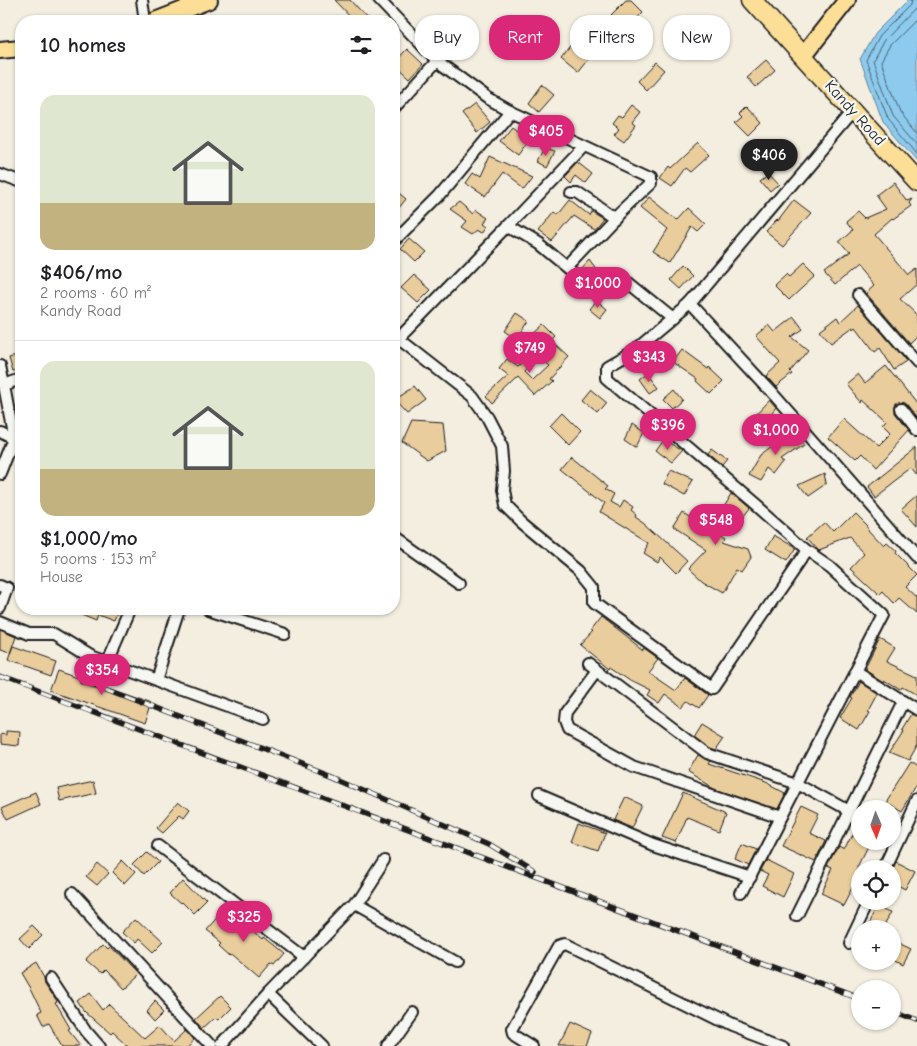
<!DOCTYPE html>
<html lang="en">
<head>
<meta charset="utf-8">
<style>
	:root { --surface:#fff; --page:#f2f2f2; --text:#202124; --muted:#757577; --line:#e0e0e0; --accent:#db2777 }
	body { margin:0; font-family:"Comic Neue",sans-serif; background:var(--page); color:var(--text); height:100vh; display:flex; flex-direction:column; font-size:19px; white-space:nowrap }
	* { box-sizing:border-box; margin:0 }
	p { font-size:16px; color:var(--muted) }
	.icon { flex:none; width:28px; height:28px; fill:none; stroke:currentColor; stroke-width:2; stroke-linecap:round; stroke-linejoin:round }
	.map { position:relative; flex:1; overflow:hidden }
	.details { position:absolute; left:15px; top:15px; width:385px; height:600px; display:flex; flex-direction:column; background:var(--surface); border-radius:20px; box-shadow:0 1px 4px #0004 }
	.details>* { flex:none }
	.banner { position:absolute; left:415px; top:15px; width:426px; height:45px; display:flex; gap:10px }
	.needle { width:32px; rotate:178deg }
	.controls { position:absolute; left:851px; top:800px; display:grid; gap:10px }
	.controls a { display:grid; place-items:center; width:50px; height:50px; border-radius:50%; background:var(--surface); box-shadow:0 1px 4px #0004; font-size:25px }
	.price { position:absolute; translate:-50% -42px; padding:0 11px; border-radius:18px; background:var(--accent); color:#fff; font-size:16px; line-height:32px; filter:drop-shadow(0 1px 2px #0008) }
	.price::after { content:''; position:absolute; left:50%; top:30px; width:15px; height:11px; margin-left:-8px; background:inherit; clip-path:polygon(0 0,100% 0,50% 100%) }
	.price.on { background:#222; color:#fff }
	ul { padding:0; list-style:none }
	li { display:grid; align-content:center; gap:10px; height:265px; padding:0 25px }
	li+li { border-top:1px solid var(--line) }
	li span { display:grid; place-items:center; height:155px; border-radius:15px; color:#555 }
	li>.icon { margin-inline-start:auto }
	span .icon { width:90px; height:90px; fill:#fffc; stroke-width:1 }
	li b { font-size:21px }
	h2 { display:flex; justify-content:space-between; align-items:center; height:60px; padding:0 25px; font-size:21px }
	.tag { padding:0 18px; border-radius:20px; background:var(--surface); box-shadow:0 1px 4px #0004; font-size:18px; line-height:45px }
	.tag.on { background:var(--accent); color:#fff }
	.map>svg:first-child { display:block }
</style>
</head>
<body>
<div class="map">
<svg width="917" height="1046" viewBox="0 0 917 1046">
	<rect width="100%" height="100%" fill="#f4eee1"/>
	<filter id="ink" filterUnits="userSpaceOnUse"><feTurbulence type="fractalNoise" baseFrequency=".02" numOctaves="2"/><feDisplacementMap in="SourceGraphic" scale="10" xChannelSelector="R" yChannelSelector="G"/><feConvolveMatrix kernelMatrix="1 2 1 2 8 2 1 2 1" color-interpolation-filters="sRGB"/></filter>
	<g filter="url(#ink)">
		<path fill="#8dcaed" stroke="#608499" d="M908,0H917V162L883,122L860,59L875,33Z"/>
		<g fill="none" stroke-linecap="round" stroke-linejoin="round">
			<g stroke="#496270" stroke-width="1">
				<path d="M911,0L910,5L879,36L866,60L888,119L917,154"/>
				<path d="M917,6L884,40L873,60L893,116L917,144"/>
				<path d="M917,18L890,45L881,61L900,112L917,133"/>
			</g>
		</g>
		<g fill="#eacd9d" stroke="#1c1c1c">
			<path d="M334,0H350L369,21H354Z"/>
			<path d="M626,0H631L643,12L626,30L611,15Z"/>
			<path d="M573,44L590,58L578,73L561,59Z"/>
			<path d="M407,49L423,64L410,78L394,63Z"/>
			<path d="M766,60L775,70L756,87L747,77Z"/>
			<path d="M655,62L664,70L646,90L637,81Z"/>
			<path d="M542,85L554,95L539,112L529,103Z"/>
			<path d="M475,104L490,122L477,133L462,114Z"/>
			<path d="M631,105L640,112L632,122L636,125L624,141L614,134L619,128L612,123L618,115L622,117Z"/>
			<path d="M747,106L763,123L750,136L736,122L743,116L740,113Z"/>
			<path d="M511,126L529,140L518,155L499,141Z"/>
			<path d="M698,143L709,155L690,172L685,168L672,186L660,178L668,167L670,169Z"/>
			<path d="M545,148L555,151L547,166L538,161Z"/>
			<path d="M490,157L532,176L522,189L502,174L485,197L465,184L472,174L480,179Z"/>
			<path d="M578,162L593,174L586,183L576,175L571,182L565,176Z"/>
			<path d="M768,172L778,183L770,190L760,178Z"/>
			<path d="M893,182L907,201L912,199L909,203L911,206L893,219L892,218L874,234L909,275L917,269V284L900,299L917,315V335L909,343L866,293L874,286L857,266L835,285L824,273L849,254L839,242L853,230L846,221L858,211L865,218L886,209L876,195Z"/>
			<path d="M394,189L406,199L394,214Z"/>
			<path d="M649,197L678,220L689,208L706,224L698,232L692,227L670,263L653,252L667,230L640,208Z"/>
			<path d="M570,200L589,215L591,211L603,218L594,229L574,216L552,242L538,232L554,212L558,215Z"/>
			<path d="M794,200L811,213L782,245L766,232L777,220L778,221Z"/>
			<path d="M459,202L473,214L476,210L488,218L484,223L488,226L484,232L479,229L473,234L462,227L467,221L450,209Z"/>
			<path d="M409,239L424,252L414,262L400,249Z"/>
			<path d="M590,261L598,272L592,279L581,271Z"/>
			<path d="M803,264L815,276L789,300L774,285L786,274L789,277Z"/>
			<path d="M683,266L693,276L681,289L671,280Z"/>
			<path d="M414,275L431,290L418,303L401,288Z"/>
			<path d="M596,300L607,309L600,318L589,309Z"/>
			<path d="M858,305L903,357L906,362L894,370L880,348L875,352L856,327L854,329L853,327L831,343L820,330L837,317L840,322Z"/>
			<path d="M517,313L529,321L517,339L505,331Z"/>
			<path d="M794,317L803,329L792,337L808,350L790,372L792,374L776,387L766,376L780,363L756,336L769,325L775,332Z"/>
			<path d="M544,325L556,337L547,346L534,334Z"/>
			<path d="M556,345L569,357L549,379L552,381L535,396L518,378L492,403L486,396L508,376L499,369L507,359L518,367L526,359L531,364L524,372L532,380L548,365L543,361Z"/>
			<path d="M647,349L659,361L653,368L640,356Z"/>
			<path d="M682,350L708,369L709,367L724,381L711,394L697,381L698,379L673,362Z"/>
			<path d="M21,355V370L13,372L9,358Z"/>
			<path d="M886,366L917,405V419L904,403L896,404L895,407V413L909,430L873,470L860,456L855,461L828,437L844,419L876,448L890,434L883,427L887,422L863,400L862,403L846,384L858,374L865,383Z"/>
			<path d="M648,373L659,387L650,393L640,379Z"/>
			<path d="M415,386L426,400L407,414L394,400Z"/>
			<path d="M590,389L607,403L598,414L581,400Z"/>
			<path d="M674,389L682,399L672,408L663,399Z"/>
			<path d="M769,400L776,408L759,431L749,421Z"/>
			<path d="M561,413L580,432L568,445L549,426Z"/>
			<path d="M411,423L443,425L446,451L427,461L402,443Z"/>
			<path d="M632,425L644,433L637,447L625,439Z"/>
			<path d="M794,430L804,444L782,459L786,462L776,475L769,469L761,482L749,476L761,455Z"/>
			<path d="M663,440L682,451L671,463L655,451Z"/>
			<path d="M917,447V476L911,468L874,496L867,487Z"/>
			<path d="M712,450L727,461L722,467L708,455Z"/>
			<path d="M572,457L608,486L605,489L614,494L610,502L619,507L623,500L633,507L631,510L637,515L636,517L645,523L687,561L676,573L660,557L657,562L643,553L649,543L599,512L604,503L562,469Z"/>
			<path d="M668,471L693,482L684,496L662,484Z"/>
			<path d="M825,474L827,485L808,498L799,486Z"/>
			<path d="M731,493L749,508L743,516L737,512L722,535L726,537L724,541L748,549L751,557L742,570L737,567L722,593L701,581L688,569L706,550L674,529L684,513L709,529Z"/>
			<path d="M917,495V527L901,509Z"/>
			<path d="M853,512L866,525V527L884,546L887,543L896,551L895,553L917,575L905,587L917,598V614L899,598L894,603L883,591L880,594L851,567L864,553L850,538L819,550L807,537L824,522L833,532Z"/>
			<path d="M773,536L795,549L786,563L765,550Z"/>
			<path d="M67,609H119L114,621L98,615L96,621Z"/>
			<path d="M601,617L643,650L644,648L658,658L648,671L676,690L685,678L708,695L699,708L688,701L683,707L665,694L659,703L647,695L650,690L630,680L611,667L610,669L580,645L592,632L590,631Z"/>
			<path d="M0,629L16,636L10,653L0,650Z"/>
			<path d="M880,639L895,648L887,661L917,675V695L903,687L901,690L884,679L883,681L865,669Z"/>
			<path d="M13,646L56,661L51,675L8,660Z"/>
			<path d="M59,669L152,702L145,723L51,690Z"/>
			<path d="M859,681L877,693L868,710L870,711L859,730L840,718L852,698L850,697Z"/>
			<path d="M911,714L917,717V745L908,761L889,753L904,730L902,729Z"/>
			<path d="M702,722L725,736L716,749L710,747L694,735Z"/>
			<path d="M6,731L20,732L19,746L0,744V734L6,735Z"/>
			<path d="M698,755L711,761L709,764L766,783L785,793L777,809L715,788L688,772Z"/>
			<path d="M909,763L917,768V786L902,811L885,801Z"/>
			<path d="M93,780L96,793L59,801L56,788Z"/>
			<path d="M36,792L41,804L8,819L2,807Z"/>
			<path d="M683,793L726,812L719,830L687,817L676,843L662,838Z"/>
			<path d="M624,797L643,806L632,828L613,820Z"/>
			<path d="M178,802L189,811L183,819L179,816L162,833L156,828Z"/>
			<path d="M801,807L818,815L809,833L826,841L816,862L781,846Z"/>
			<path d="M579,823L605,833L598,851L572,842Z"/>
			<path d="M857,823L860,824V841H872L859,867L860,889L854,886L844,905L821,894L833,870L828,868L839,847L844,850Z"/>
			<path d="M742,843L756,849L748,865L735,859Z"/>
			<path d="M147,852L158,862L144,876L134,865Z"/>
			<path d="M766,860L794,874L783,897L762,886L768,875L760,871Z"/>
			<path d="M123,861L136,874L125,886L112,873Z"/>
			<path d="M896,861L915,871L905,890L892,883V869Z"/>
			<path d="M97,864L108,874L97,886L86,877Z"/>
			<path d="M183,878L207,903L195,915L182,902L181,903L170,893Z"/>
			<path d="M879,905L893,912L884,929H867Z"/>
			<path d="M226,907L263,940L264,938L284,954L274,966L271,964L259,978L231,954L229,955L218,945L220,943L205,931Z"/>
			<path d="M136,917L163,942L152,953L137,939L134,943L122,932Z"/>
			<path d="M34,926L43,935L29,949L20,939Z"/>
			<path d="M892,940L911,949L903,964L892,958Z"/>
			<path d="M103,944L107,948L109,946L136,974L121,988L104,970L100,974L86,962Z"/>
			<path d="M36,963L44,977L45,982L56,998L58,1003L56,1004L71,1030L69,1031L81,1046H62L49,1024L43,1027L37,1015L41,1013L30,990L20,973Z"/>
			<path d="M91,994L103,1010L109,1004L145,1038L160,1025L174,1041L187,1029L195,1038L186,1046H128L112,1031L110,1033L86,1012L80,1003Z"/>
			<path d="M220,996L231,1007L219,1019L216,1017L204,1028L196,1018Z"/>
			<path d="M155,1001L164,1010L155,1019L147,1010Z"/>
			<path d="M570,1024L592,1034L587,1046H559Z"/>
		</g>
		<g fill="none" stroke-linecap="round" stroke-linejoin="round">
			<defs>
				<g id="minor">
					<path d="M142,0L145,21"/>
					<path d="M379,0L437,61L487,98L510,111L651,177V183L620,212L568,267"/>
					<path d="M394,108L437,61"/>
					<path d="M0,174L19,181"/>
					<path d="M571,192H577L615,218"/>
					<path d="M508,226L584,146"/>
					<path d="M394,241L440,195L510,111"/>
					<path d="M858,295L917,363"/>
					<path d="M690,304L774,395L917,558"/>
					<path d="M394,335L472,396L487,417L502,446L504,471L502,490L505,505L521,521L581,571L594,587V603L712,689L807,550"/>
					<path d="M399,338L508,226L538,244L590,287L597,289L625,280L673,319"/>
					<path d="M0,366L4,385"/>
					<path d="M901,409L917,430"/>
					<path d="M0,431L14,438L0,474"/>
					<path d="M14,438L4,385L21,379"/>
					<path d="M394,537L459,583"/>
					<path d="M0,585L7,588L0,608"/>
					<path d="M208,609L285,634"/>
					<path d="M0,622L29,634H54L90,656L263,719"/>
					<path d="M107,662L130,609"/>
					<path d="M588,663L707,753L798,783L860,817"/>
					<path d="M597,670L565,713L564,722L567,730L634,767L780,817"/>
					<path d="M855,671L917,710"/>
					<path d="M156,680L179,609"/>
					<path d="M539,796L653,845L750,877"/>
					<path d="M158,846L304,957"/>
					<path d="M885,869L917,801"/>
					<path d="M741,893L884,615L829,565L807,550L756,505L607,378V366L635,350L690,304L853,111"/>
					<path d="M72,894L212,1046"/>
					<path d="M354,905L455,962"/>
					<path d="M797,916L903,702"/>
					<path d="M849,943L869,901"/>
					<path d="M51,978L86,1031L99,1046"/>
					<path d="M268,994L322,1046"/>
					<path d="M222,1046L268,994L354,905L383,860"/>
					<path d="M388,1046L412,1012"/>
					<path d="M534,1046L513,1033L512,1029L559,946L565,944L730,1026L783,1046"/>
				</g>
				<g id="primary">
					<path d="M155,21L209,0"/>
					<path d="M0,50L21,48"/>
					<path d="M803,56L847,0"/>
				</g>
				<path id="trunk" d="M752,0L917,182"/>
			</defs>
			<use href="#minor" stroke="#1c1c1c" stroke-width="14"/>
			<use href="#primary" stroke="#1c1c1c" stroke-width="20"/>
			<use href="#trunk" stroke="#1c1c1c" stroke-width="21"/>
			<use href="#minor" stroke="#f6f6f2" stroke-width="10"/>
			<use href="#primary" stroke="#fcde96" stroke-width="16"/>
			<use href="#trunk" stroke="#fcde96" stroke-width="18"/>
			<defs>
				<g id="rail">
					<path d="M0,677C286,785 573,891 860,999"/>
					<path d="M83,679L333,776L489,844L535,872"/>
					<path d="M892,1011L917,1021"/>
				</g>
			</defs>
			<use href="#rail" stroke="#1c1c1c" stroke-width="5.5"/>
			<use href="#rail" stroke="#f6f6f2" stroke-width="4" stroke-dasharray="11" stroke-linecap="butt"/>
		</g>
	</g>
	<g text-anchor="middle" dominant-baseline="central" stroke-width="4.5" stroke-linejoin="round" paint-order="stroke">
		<g font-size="16" fill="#1c1c1c" stroke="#f6f6f2">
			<text transform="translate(855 113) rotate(48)">Kandy Road</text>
		</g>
	</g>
</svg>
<div class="controls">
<a><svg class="needle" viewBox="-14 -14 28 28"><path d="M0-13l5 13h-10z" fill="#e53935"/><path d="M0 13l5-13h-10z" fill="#757577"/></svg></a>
<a><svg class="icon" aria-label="locate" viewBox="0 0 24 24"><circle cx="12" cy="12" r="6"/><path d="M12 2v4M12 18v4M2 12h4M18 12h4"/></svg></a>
<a>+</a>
<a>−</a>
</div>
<b class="price" style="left:546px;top:157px">$405</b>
<b class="price on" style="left:769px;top:181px">$406</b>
<b class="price" style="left:598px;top:309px">$1,000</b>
<b class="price" style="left:530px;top:374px">$749</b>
<b class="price" style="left:649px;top:383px">$343</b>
<b class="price" style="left:668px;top:451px">$396</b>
<b class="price" style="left:776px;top:456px">$1,000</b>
<b class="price" style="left:716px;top:546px">$548</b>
<b class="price" style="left:102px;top:696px">$354</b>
<b class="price" style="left:244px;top:943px">$325</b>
<div class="banner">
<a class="tag">Buy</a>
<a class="tag on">Rent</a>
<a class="tag">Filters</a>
<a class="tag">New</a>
</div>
<section class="details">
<h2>10 homes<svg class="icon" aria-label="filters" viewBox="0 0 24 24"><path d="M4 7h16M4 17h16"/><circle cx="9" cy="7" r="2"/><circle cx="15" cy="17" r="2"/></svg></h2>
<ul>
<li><span style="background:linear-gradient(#dfe7d0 70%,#c2b280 0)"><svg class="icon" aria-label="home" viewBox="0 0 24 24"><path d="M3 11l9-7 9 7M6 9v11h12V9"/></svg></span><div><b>$406/mo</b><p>2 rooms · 60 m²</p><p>Kandy Road</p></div></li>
<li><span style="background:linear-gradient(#dfe7d0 70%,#c2b280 0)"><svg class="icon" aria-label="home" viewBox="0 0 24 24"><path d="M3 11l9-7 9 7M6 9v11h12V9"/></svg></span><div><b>$1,000/mo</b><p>5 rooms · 153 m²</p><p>House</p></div></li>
</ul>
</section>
</div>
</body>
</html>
